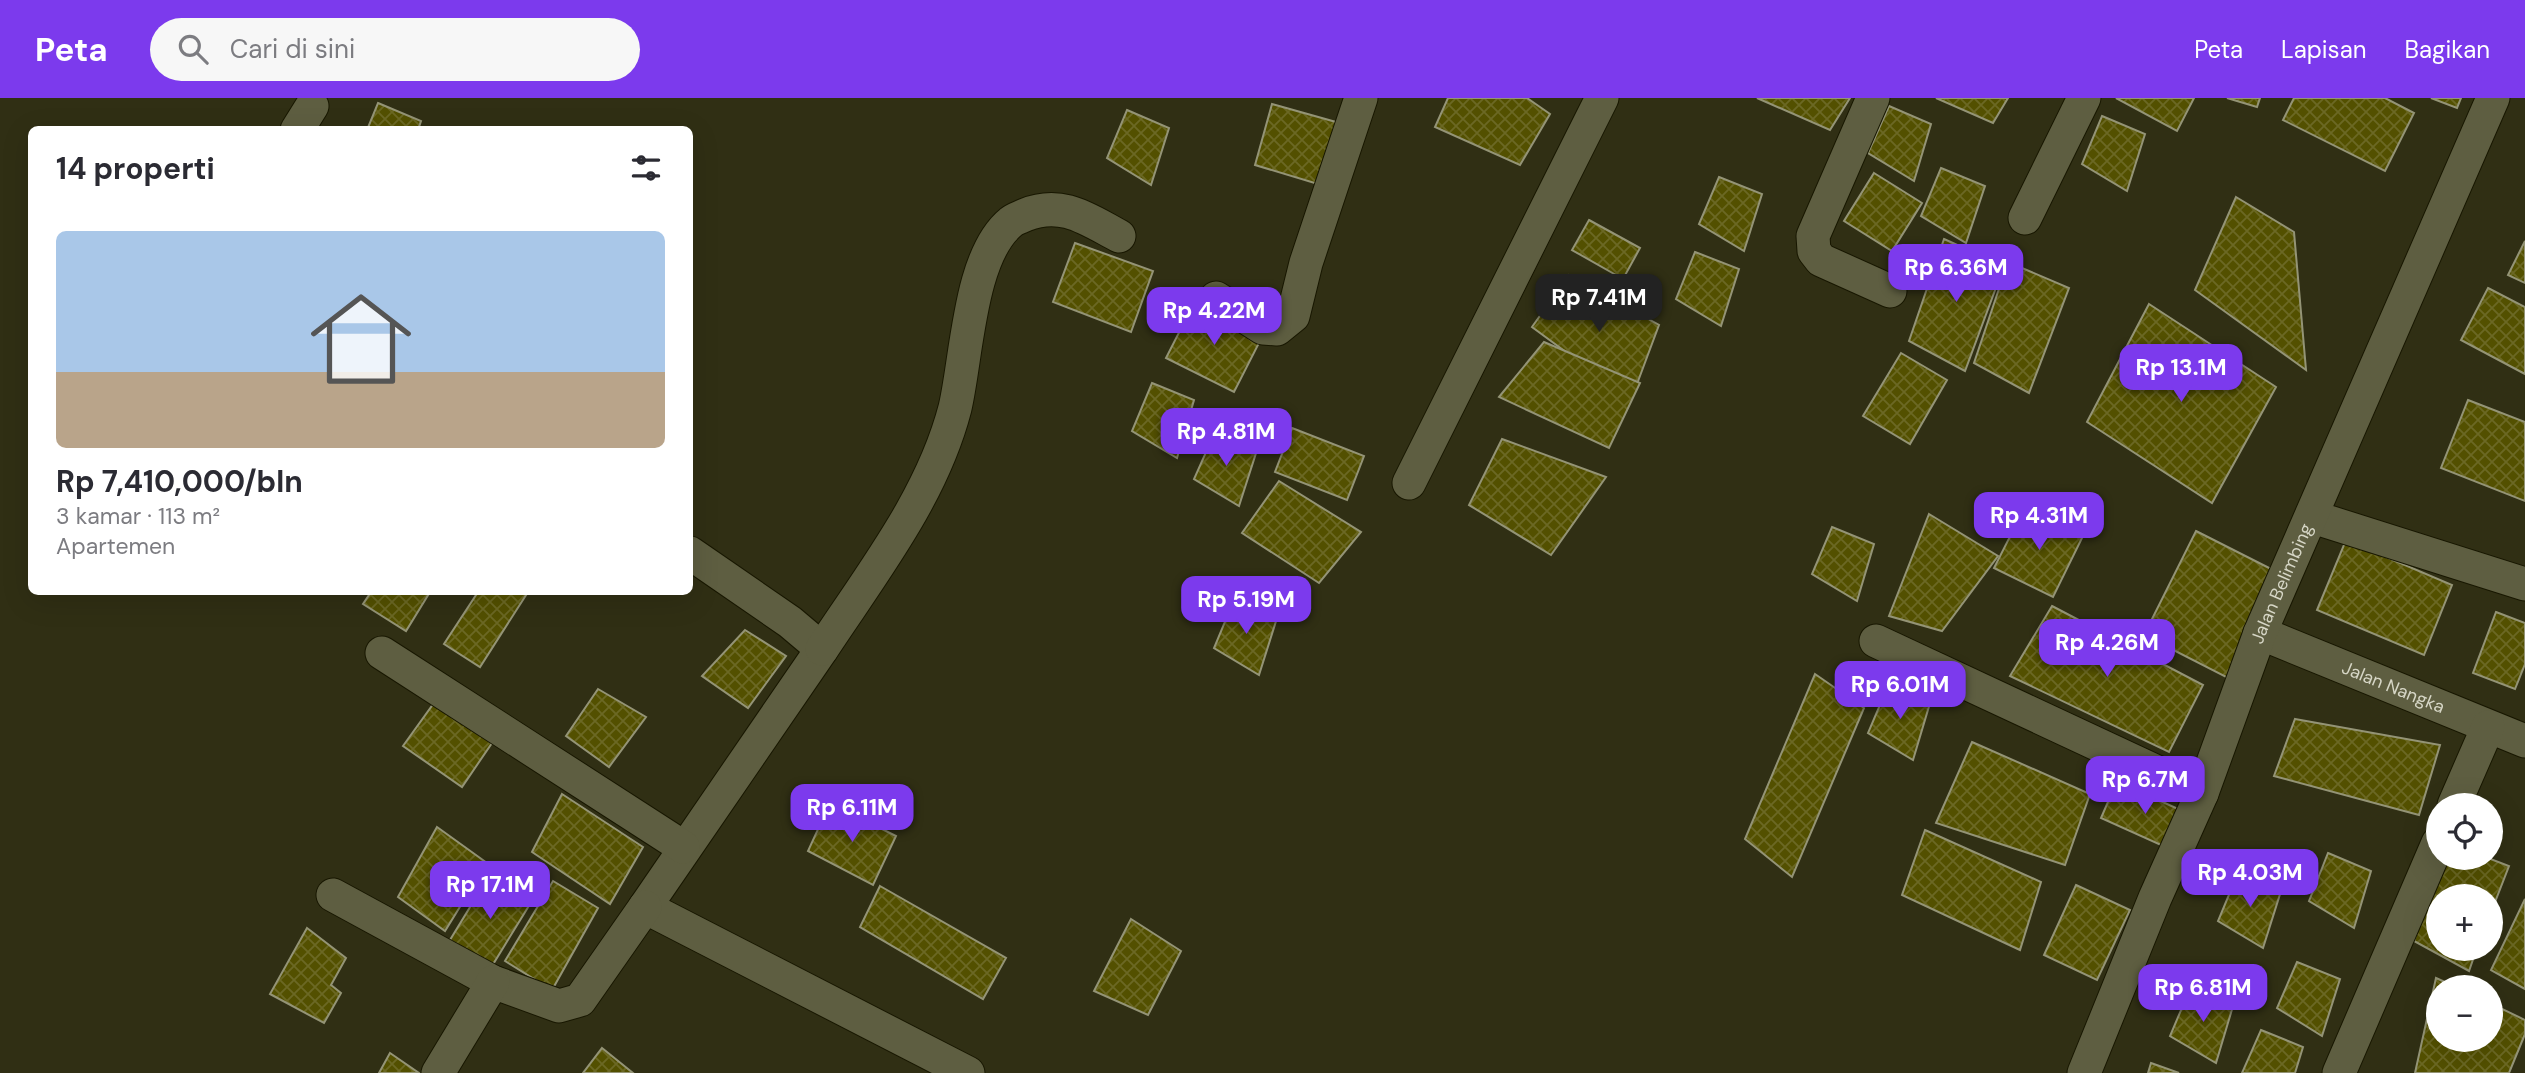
<!DOCTYPE html>
<html lang="id">
<head>
<meta charset="utf-8">
<style>
	:root { --surface:#fff; --page:#f7f7f7; --text:#2b2b33; --muted:#7c7c81; --line:#e1e1e2; --accent:#7c3aed }
	body { margin:0; font-family:"DM Sans",sans-serif; background:var(--page); color:var(--text); height:100vh; display:flex; flex-direction:column; font-size:26px; white-space:nowrap }
	* { box-sizing:border-box; margin:0 }
	p { font-size:23px; color:var(--muted) }
	.icon { flex:none; width:38px; height:38px; fill:none; stroke:currentColor; stroke-width:2; stroke-linecap:round; stroke-linejoin:round }
	.map { position:relative; flex:1; overflow:hidden }
	.drawer { position:absolute; left:28px; top:28px; width:665px; height:469px; display:flex; flex-direction:column; background:var(--surface); border-radius:10px; box-shadow:0 7px 28px #0002 }
	.drawer>* { flex:none }
	.controls { position:absolute; left:2426px; top:695px; display:grid; gap:14px }
	.controls a { display:grid; place-items:center; width:77px; height:77px; border-radius:50%; background:var(--surface); box-shadow:0 7px 28px #0002; font-size:35px }
	.price { position:absolute; translate:-50% -60px; padding:0 16px; border-radius:14px; background:var(--accent); color:#fff; font-size:23px; line-height:46px; filter:drop-shadow(0 2px 4px #0008) }
	.price::after { content:''; position:absolute; left:50%; top:42px; width:21px; height:16px; margin-left:-10px; background:inherit; clip-path:polygon(0 0,100% 0,50% 100%) }
	.price.active { background:#222; color:#fff }
	ul { padding:0; list-style:none }
	li { display:grid; align-content:center; gap:14px; height:371px; padding:0 28px }
	li+li { border-top:2px solid var(--line) }
	li span { display:grid; place-items:center; height:217px; border-radius:10px; color:#555 }
	li>.icon { margin-inline-start:auto }
	span .icon { width:126px; height:126px; fill:#fffc; stroke-width:1 }
	li b { font-size:30px }
	h2 { display:flex; justify-content:space-between; align-items:center; height:84px; padding:0 28px; font-size:30px }
	header { display:flex; align-items:center; gap:42px; box-sizing:border-box; height:98px; padding:0 35px; background:var(--accent); color:#fff }
	header strong { font-size:33px }
	nav { display:flex; gap:38px; margin-inline-start:auto; font-size:24px }
	.search { width:490px; height:63px; background:var(--page); display:flex; align-items:center; gap:18px; box-sizing:border-box; padding:0 24px; border-radius:38px; color:var(--muted); font-size:26px }
	.map>svg:first-child { display:block }
</style>
</head>
<body>
<header>
<strong>Peta</strong>
<div class="search"><svg class="icon" aria-label="search" viewBox="0 0 24 24"><circle cx="10" cy="10" r="6"/><path d="M15 15l6 6"/></svg>Cari di sini</div>
<nav><a>Peta</a><a>Lapisan</a><a>Bagikan</a></nav>
</header>
<div class="map">
<svg width="2525" height="975" viewBox="0 0 2525 975">
	<defs>
		<pattern id="building-cross-hatch" width="8" height="8" patternUnits="userSpaceOnUse" patternTransform="scale(1.75)"><rect width="8" height="8" fill="#535000"/><path d="M0 0l8 8M0 8l8-8" fill="none" stroke="#6b6824"/></pattern>
	</defs>
	<rect width="100%" height="100%" fill="#302f14"/>
	<g fill="url(#building-cross-hatch)" stroke="#949476" stroke-width="2">
		<path d="M1448,0H1527L1550,16L1520,67L1435,29Z"/>
		<path d="M1757,0H1850L1830,32Z"/>
		<path d="M1936,0H2008L1993,25Z"/>
		<path d="M2116,0H2194L2177,33Z"/>
		<path d="M2227,0H2260L2257,9Z"/>
		<path d="M2294,0H2385L2414,15L2385,73L2283,22Z"/>
		<path d="M2431,0H2461L2457,10Z"/>
		<path d="M378,5L421,23L418,32H367Z"/>
		<path d="M1272,6L1336,24L1318,86L1255,67Z"/>
		<path d="M1889,8L1931,26L1914,83L1868,55Z"/>
		<path d="M1127,12L1169,30L1151,87L1107,60Z"/>
		<path d="M2102,18L2145,36L2127,93L2082,66Z"/>
		<path d="M1941,70L1985,88L1966,145L1921,118Z"/>
		<path d="M1874,75L1922,105L1892,153L1844,123Z"/>
		<path d="M1719,79L1762,96L1744,153L1699,126Z"/>
		<path d="M2236,99L2294,134L2306,272L2195,192Z"/>
		<path d="M1589,122L1640,150L1623,181L1572,152Z"/>
		<path d="M1944,141L2004,168L1965,273L1909,243Z"/>
		<path d="M2525,143V185L2508,177Z"/>
		<path d="M1075,145L1153,173L1131,234L1053,204Z"/>
		<path d="M1695,154L1739,171L1721,228L1676,201Z"/>
		<path d="M2008,164L2069,190L2029,295L1974,265Z"/>
		<path d="M1569,177L1659,227L1631,302L1532,229Z"/>
		<path d="M2488,190L2525,209V276L2461,242Z"/>
		<path d="M1194,205L1262,239L1234,294L1166,260Z"/>
		<path d="M2149,206L2276,289L2212,405L2087,324Z"/>
		<path d="M1544,244L1640,285L1609,350L1499,299Z"/>
		<path d="M1901,255L1947,282L1910,346L1863,318Z"/>
		<path d="M1152,285L1194,302L1177,360L1132,333Z"/>
		<path d="M2468,302L2525,324V403L2441,370Z"/>
		<path d="M1292,330L1364,358L1347,402L1275,374Z"/>
		<path d="M1215,334L1257,352L1239,408L1194,381Z"/>
		<path d="M1502,341L1606,379L1551,457L1469,407Z"/>
		<path d="M1279,383L1361,434L1319,485L1242,435Z"/>
		<path d="M2025,409L2083,438L2053,499L1994,470Z"/>
		<path d="M1929,416L1998,458L1942,533L1889,518Z"/>
		<path d="M1832,429L1874,446L1857,503L1812,476Z"/>
		<path d="M2196,433L2283,477L2230,581L2144,537Z"/>
		<path d="M2346,442L2452,487L2424,557L2317,512Z"/>
		<path d="M371,494H430L406,533L363,506Z"/>
		<path d="M478,494H528L480,569L444,546Z"/>
		<path d="M1234,502L1277,520L1259,577L1214,550Z"/>
		<path d="M2052,508L2203,587L2169,654L2010,578Z"/>
		<path d="M2496,514L2525,525V566L2515,591L2473,575Z"/>
		<path d="M745,532L786,558L748,610L702,578Z"/>
		<path d="M1815,576L1864,610L1792,779L1745,741Z"/>
		<path d="M1888,588L1930,605L1913,662L1868,635Z"/>
		<path d="M598,591L646,619L609,669L566,638Z"/>
		<path d="M434,605L492,645L462,689L403,648Z"/>
		<path d="M2295,621L2440,647L2419,717L2274,678Z"/>
		<path d="M1972,644L2090,696L2065,767L1936,725Z"/>
		<path d="M2117,683L2189,716L2172,752L2101,720Z"/>
		<path d="M562,696L643,749L610,806L532,754Z"/>
		<path d="M830,705L896,738L873,787L808,753Z"/>
		<path d="M437,729L487,765L445,833L398,799Z"/>
		<path d="M1925,732L2041,784L2020,852L1902,797Z"/>
		<path d="M2328,755L2371,773L2354,830L2309,803Z"/>
		<path d="M2442,760H2488L2509,768L2490,817V798H2438V850H2477L2469,873L2414,843Z"/>
		<path d="M2238,775L2281,793L2263,850L2218,823Z"/>
		<path d="M489,778L530,806L492,868L450,842Z"/>
		<path d="M553,783L598,810L552,892L505,863Z"/>
		<path d="M2076,787L2130,812L2097,882L2044,857Z"/>
		<path d="M880,788L1006,860L983,901L860,829Z"/>
		<path d="M2525,801V891L2491,872Z"/>
		<path d="M1131,821L1181,853L1148,917L1094,893Z"/>
		<path d="M307,830L346,860L331,887L341,895L324,925L270,896Z"/>
		<path d="M2297,864L2340,881L2322,938L2277,910Z"/>
		<path d="M2436,880L2456,889H2438V942H2490V905L2525,922V936L2509,975H2415Z"/>
		<path d="M2190,891L2233,908L2216,965L2170,938Z"/>
		<path d="M2261,932L2303,949L2295,975H2242Z"/>
		<path d="M602,950L633,975H583Z"/>
		<path d="M390,955L419,975H379Z"/>
		<path d="M2151,965L2179,975H2148Z"/>
	</g>
	<g fill="none" stroke-linecap="round" stroke-linejoin="round">
		<defs>
			<g id="street">
				<path d="M1873,0L1813,138L1814,153L1821,162L1890,193"/>
				<path d="M297,32L312,8"/>
				<path d="M2025,120L2084,0"/>
				<path d="M1216,200L1263,230L1277,231L1293,218L1306,165L1361,0"/>
				<path d="M1409,385L1602,0"/>
				<path d="M2313,419L2525,486"/>
				<path d="M690,455L790,524L822,551L645,809L968,975"/>
				<path id="s1" d="M2260,535L2525,643"/>
				<path d="M1876,543L2202,695"/>
				<path d="M822,551C872,475 932,399 955,310C967,259 969,158 1011,124C1014,121 1021,119 1025,117C1062,102 1087,121 1119,138"/>
				<path d="M382,555L683,749"/>
				<path d="M2454,707L2488,629"/>
				<path d="M333,797L493,884L559,908L580,902L645,809"/>
				<path d="M438,975L493,884"/>
				<path id="s2" d="M2084,975L2155,800L2202,695L2260,535L2493,0"/>
				<path d="M2339,975L2438,745"/>
			</g>
		</defs>
		<use href="#street" stroke="#181700" stroke-width="35"/>
		<use href="#street" stroke="#5e5e41" stroke-width="33"/>
	</g>
	<g text-anchor="middle" dominant-baseline="central" stroke-width="5" stroke-linejoin="round" paint-order="stroke">
		<g font-size="18" fill="#d6d6c6" stroke="#302f14">
			<text stroke="none"><textPath href="#s2" startOffset="528">Jalan Belimbing</textPath></text>
			<text stroke="none"><textPath href="#s1" startOffset="144">Jalan Nangka</textPath></text>
		</g>
	</g>
</svg>
<div class="controls">
<a><svg class="icon" aria-label="locate" viewBox="0 0 24 24"><circle cx="12" cy="12" r="6"/><path d="M12 2v4M12 18v4M2 12h4M18 12h4"/></svg></a>
<a>+</a>
<a>−</a>
</div>
<b class="price" style="left:1956px;top:206px">Rp 6.36M</b>
<b class="price active" style="left:1599px;top:236px">Rp 7.41M</b>
<b class="price" style="left:1214px;top:249px">Rp 4.22M</b>
<b class="price" style="left:2181px;top:306px">Rp 13.1M</b>
<b class="price" style="left:1226px;top:370px">Rp 4.81M</b>
<b class="price" style="left:2039px;top:454px">Rp 4.31M</b>
<b class="price" style="left:1246px;top:538px">Rp 5.19M</b>
<b class="price" style="left:2107px;top:581px">Rp 4.26M</b>
<b class="price" style="left:1900px;top:623px">Rp 6.01M</b>
<b class="price" style="left:2145px;top:718px">Rp 6.7M</b>
<b class="price" style="left:852px;top:746px">Rp 6.11M</b>
<b class="price" style="left:2250px;top:811px">Rp 4.03M</b>
<b class="price" style="left:490px;top:823px">Rp 17.1M</b>
<b class="price" style="left:2203px;top:926px">Rp 6.81M</b>
<section class="drawer">
<h2>14 properti<svg class="icon" aria-label="filters" viewBox="0 0 24 24"><path d="M4 7h16M4 17h16"/><circle cx="9" cy="7" r="2"/><circle cx="15" cy="17" r="2"/></svg></h2>
<ul>
<li><span style="background:linear-gradient(#a9c7e8 65%,#b9a48a 0)"><svg class="icon" aria-label="home" viewBox="0 0 24 24"><path d="M3 11l9-7 9 7M6 9v11h12V9"/></svg></span><div><b>Rp 7,410,000/bln</b><p>3 kamar · 113 m²</p><p>Apartemen</p></div></li>
</ul>
</section>
</div>
</body>
</html>
